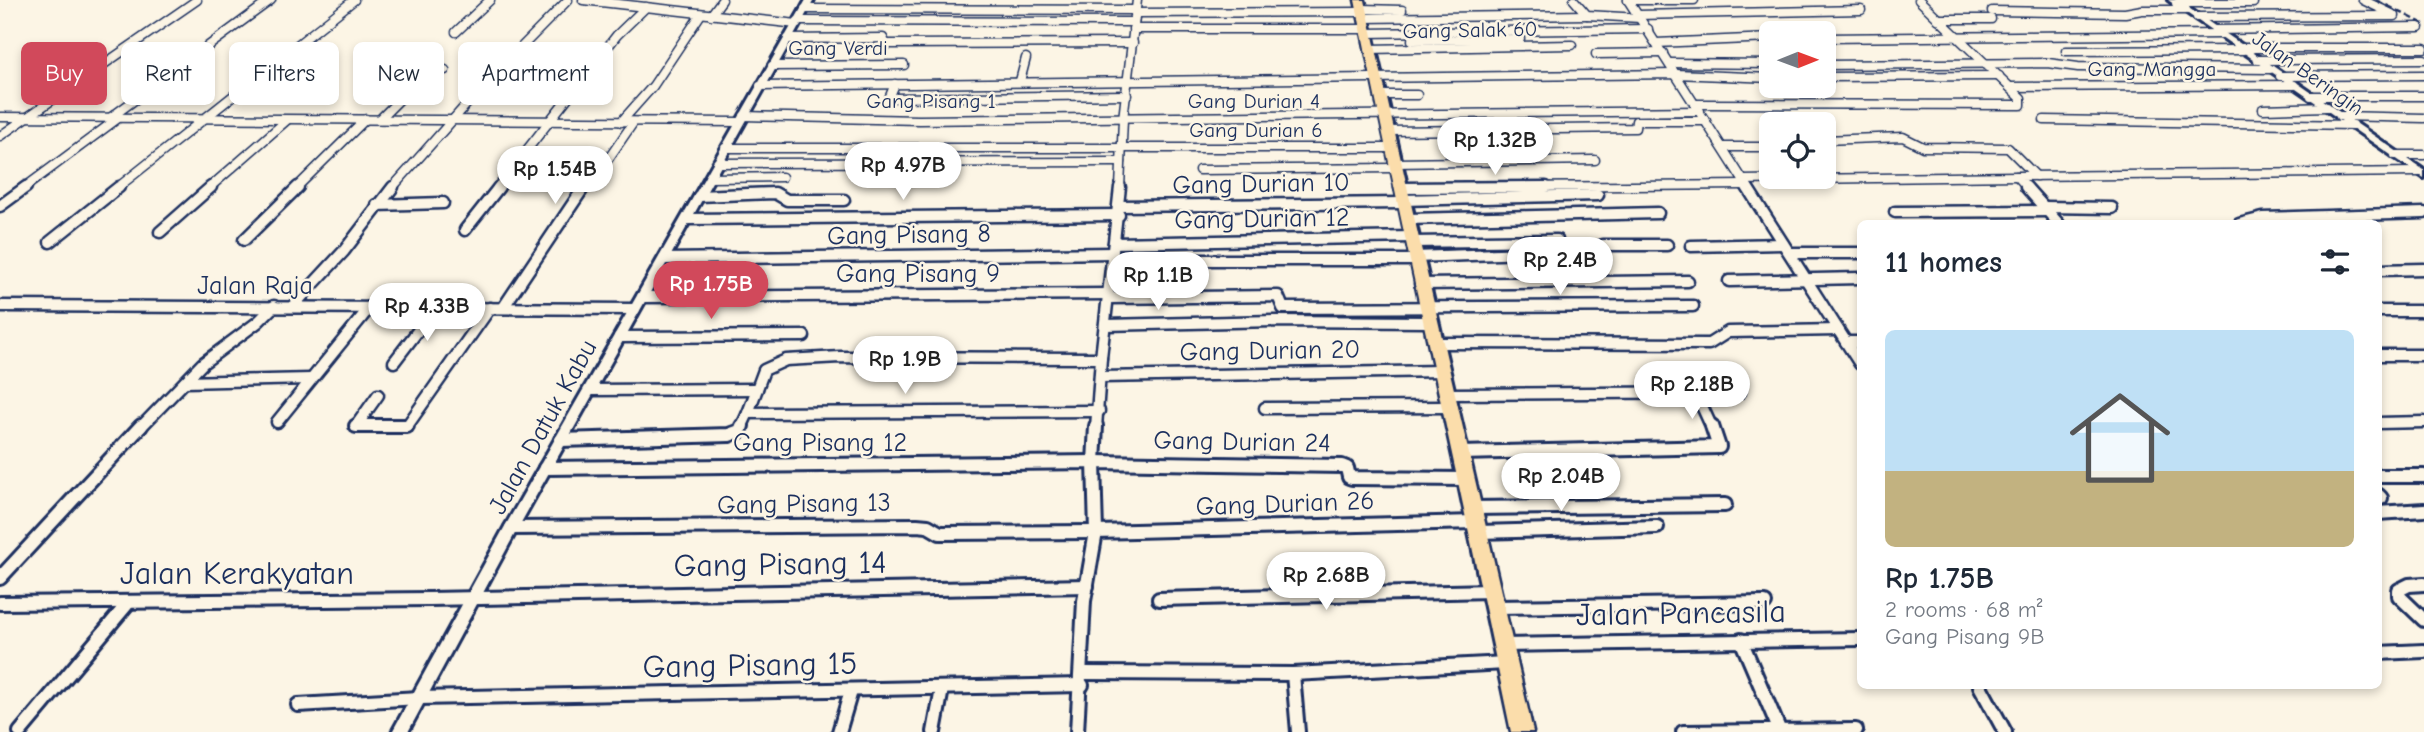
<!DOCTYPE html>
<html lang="en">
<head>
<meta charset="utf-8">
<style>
	:root { --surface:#fff; --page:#f2f2f3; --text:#1f2937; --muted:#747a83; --line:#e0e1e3; --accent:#d1495b }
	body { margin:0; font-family:"Comic Neue",sans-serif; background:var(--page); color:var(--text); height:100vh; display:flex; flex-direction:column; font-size:26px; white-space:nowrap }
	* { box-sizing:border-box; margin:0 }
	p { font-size:23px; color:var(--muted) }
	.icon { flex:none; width:38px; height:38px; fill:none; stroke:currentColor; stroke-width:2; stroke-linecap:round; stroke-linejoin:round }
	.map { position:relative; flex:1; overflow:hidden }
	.sheet { position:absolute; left:1857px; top:220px; width:525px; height:469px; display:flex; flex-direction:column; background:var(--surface); border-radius:10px; box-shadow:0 4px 10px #0003 }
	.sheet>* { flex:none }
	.top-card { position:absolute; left:21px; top:42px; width:665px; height:63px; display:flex; gap:14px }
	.needle { width:46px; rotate:89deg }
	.fabs { position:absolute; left:1759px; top:21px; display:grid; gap:14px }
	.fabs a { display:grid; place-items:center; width:77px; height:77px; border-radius:10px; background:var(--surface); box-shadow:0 4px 10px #0003; font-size:35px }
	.price { position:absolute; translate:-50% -60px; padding:0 16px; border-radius:24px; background:#fff; color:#222; font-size:23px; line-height:46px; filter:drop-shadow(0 2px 4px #0008) }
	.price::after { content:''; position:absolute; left:50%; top:42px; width:21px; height:16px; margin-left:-10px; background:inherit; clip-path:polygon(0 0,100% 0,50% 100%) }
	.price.selected { background:var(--accent); color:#fff }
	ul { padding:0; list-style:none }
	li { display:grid; align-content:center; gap:14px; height:371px; padding:0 28px }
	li+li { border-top:2px solid var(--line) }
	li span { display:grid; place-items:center; height:217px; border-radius:10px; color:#555 }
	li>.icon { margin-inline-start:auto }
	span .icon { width:126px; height:126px; fill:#fffc; stroke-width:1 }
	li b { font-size:30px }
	h2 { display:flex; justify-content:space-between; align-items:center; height:84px; padding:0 28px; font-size:30px }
	.pill { padding:0 24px; border-radius:10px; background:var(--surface); box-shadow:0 4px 10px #0003; font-size:24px; line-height:63px }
	.pill.selected { background:var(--accent); color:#fff }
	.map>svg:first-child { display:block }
</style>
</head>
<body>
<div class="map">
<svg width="2424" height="732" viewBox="0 0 2424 732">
	<rect width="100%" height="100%" fill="#fcf5e5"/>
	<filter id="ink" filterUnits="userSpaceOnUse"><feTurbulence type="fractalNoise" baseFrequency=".0143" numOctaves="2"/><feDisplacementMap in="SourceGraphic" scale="14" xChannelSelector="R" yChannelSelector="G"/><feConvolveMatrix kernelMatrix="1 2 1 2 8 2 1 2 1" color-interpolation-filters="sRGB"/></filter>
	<g filter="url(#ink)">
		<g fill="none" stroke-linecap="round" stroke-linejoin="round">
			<defs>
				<g id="minor-far2">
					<path d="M583,0L797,24"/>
					<path d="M1574,0L1587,15L1640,18"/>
					<path d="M1628,0L1748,188"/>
					<path d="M1628,0H1694"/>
					<path d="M2363,0L2392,14"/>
					<path d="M2176,3H2253"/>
					<path d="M805,9L1136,10"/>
					<path d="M1361,9L1402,10"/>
					<path d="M1992,11L2125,13L2142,10H2186"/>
					<path d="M1135,13L1361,12"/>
					<path d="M711,15L722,0"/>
					<path d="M1638,15L1861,10"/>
					<path d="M2197,17L2395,16"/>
					<path d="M1363,18L1587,15"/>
					<path d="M1938,19H1991"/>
					<path d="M798,21L1133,22"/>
					<path d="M1133,29H1365"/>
					<path d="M2215,30L2419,27"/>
					<path d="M456,32L490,0"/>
					<path d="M1366,33L1648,29"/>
					<path d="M1824,38L2221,34"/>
					<path d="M788,39L883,38L886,44L1133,43"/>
					<path d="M1412,40L1520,39"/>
					<path d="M1656,43L1771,38"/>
					<path d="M2240,48H2424"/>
					<path d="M1369,49L1572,45"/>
					<path d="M2066,51L2243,50"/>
					<path d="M1596,54L1663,53"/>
					<path d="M2258,60L2424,59"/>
					<path d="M1669,63L1771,64"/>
					<path d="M1824,65L2048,63L2078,67L2270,69"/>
					<path d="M772,66L904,65"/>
					<path d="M2280,76L2424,75"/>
					<path d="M1824,77L1999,76"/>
					<path d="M1020,81L1026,58"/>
					<path d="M895,84L890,96L893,98L1127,95"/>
					<path d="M760,86L1676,74L1771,78"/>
					<path d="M2010,87L2294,85"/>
					<path d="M1380,95H1417"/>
					<path d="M2311,96H2424"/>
					<path d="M1695,104L2021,105V98L1919,0"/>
					<path d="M2263,109L2327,107"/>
					<path d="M744,116L919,120L1700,111"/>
					<path d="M2340,116L2424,118"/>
					<path d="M0,117L740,122"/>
					<path d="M110,118L271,0"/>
					<path d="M380,119L427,72L445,70"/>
					<path d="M2044,120L2353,125"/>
					<path d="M621,122L653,86L701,14"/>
					<path d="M1388,131L1635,128L1636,121H1706"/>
					<path d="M0,136L197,0"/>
					<path d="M1824,140L1903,137L1923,147L2008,148L2036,176"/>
					<path d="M1723,147H1771"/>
					<path d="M725,148H1391"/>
					<path d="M2395,155H2424"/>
					<path d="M717,163L1121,162"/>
					<path d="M1394,163L1595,160"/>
					<path d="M1199,170L1395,168"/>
					<path d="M709,178L782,177"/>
					<path d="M1743,180L2017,176"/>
					<path d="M24,188L117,119"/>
					<path d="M117,188L354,0"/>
					<path d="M209,188L287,120"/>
					<path d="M296,188L366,119"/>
					<path d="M392,188L482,87L568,0"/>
					<path d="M497,188L617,35L646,7"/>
					<path d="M582,188L609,158L633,123"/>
					<path d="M1120,188L1123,119L1137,0"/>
					<path d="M1400,188L1747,185"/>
					<path d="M2028,188L2017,176L2419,172"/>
				</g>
				<g id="minor-far1">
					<path d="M1747,187L1860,364"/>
					<path d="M2026,187L2059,224"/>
					<path d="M1400,188L1546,187"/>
					<path d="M699,196L775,193L787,200H844"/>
					<path d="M1402,200L1598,195"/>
					<path d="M377,205L443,203"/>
					<path d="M0,206L26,187"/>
					<path d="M1119,206L1403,203"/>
					<path d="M2044,207L2112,208"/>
					<path d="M1895,212L2047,211"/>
					<path d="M688,219L1119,215"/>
					<path d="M1408,219L1658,213"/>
					<path d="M2239,224L2263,218L2424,213"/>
					<path d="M465,230L499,187"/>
					<path d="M160,232L211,187"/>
					<path d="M244,240L298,187"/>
					<path d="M50,242L119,187"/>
					<path d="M1412,242L1557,240"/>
					<path d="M1114,243L1411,237"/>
					<path d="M1691,246L1783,244"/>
					<path d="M1790,253H1860"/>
					<path d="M1414,257L1586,251L1603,245H1667"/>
					<path d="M664,259L1113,253"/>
					<path d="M1113,260H1415"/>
					<path d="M2378,270L2424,269"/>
					<path d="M1729,281L1860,278"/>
					<path d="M1420,284L1688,281"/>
					<path d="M642,297L1109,294"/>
					<path d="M1109,298L1278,296L1283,308L1693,306"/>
					<path d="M0,306L635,309"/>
					<path d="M293,306L344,251L393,187"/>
					<path d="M503,308L584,187"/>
					<path d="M2378,311H2424"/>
					<path d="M1106,325L1274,321L1429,322"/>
					<path d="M619,337L804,336"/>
					<path d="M1846,342H1860"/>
					<path d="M1434,343L1709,344L1728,332L1838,330"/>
					<path d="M2378,355H2424"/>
					<path d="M394,362L436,307"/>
					<path d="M1101,377L1441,371"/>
					<path d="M185,382L311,379"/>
					<path d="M590,390L757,389"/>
					<path d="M1695,391L1712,428"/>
					<path d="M1447,394L1740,392"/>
					<path d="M378,395L356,426H407L490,308"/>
					<path d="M1265,408L1449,407"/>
					<path d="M748,413L764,370L786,360L840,357L1101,358"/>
					<path d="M277,422L370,307"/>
					<path d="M2378,423L2424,422"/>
					<path d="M140,428L203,363L258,322L274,306"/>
					<path d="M741,428L748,413L1099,411"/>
					<path d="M1096,428L1101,358L1120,187"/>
				</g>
				<g id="minor">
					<path d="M356,426H407"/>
					<path d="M561,440L729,435L740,431L742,426"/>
					<path d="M1460,453L1719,447L1712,426"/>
					<path d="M545,468L1094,462L1342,466L1347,468L1349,477L1352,478L1466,479"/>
					<path d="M2378,476H2424"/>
					<path d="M2378,495L2381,498"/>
					<path d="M1472,508L1725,505"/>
					<path d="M2378,513L2424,510"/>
					<path d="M511,528L917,525L928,526L940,533L1096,532L1475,522"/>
					<path d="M1479,532L1657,527"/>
					<path d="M0,578L141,426"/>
					<path d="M2424,584L2409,585L2399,590V596L2424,620"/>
					<path d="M1159,599L1491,591"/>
					<path d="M0,603L430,599L1087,586"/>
					<path d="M1494,607L1765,603"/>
					<path d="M1741,640L1779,729"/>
					<path d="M1503,645L1860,639"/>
					<path d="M2378,653L2424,651"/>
					<path d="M1082,673L1293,674L1506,663"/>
					<path d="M1293,674L1298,732"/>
					<path d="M1980,686L2005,732"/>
					<path d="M298,705L419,698L1082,685"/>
					<path d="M20,732L129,602"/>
					<path d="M839,732L851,691"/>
					<path d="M934,732L942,689"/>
					<path d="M1077,732L1084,601L1096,532L1094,462L1096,426"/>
					<path d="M1683,732L1856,730"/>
				</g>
				<g id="tertiary">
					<path d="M806,0H814L518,528L408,732H392L504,528Z"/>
					<path d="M2168,0H2177L2424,170V178Z"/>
				</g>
				<path id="primary" d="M1355,0H1365C1419,245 1478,488 1533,732H1511C1461,488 1405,245 1355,0Z"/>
			</defs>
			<use href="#minor-far2" stroke="#1b2f5e" stroke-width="11"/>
			<use href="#minor-far1" stroke="#1b2f5e" stroke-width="15"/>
			<use href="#minor" stroke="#1b2f5e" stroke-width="18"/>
			<use href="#tertiary" stroke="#1b2f5e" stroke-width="6"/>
			<use href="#primary" stroke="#1b2f5e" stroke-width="5"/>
			<use href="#minor-far2" stroke="#fcf5e5" stroke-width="8"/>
			<use href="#minor-far1" stroke="#fcf5e5" stroke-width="10"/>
			<use href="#minor" stroke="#fcf5e5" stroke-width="12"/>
			<use href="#tertiary" fill="#fcf5e5" fill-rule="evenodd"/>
			<use href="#primary" fill="#fbddab" fill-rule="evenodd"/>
			<path stroke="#1b2f5e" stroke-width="2.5" stroke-dasharray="8 3.5" stroke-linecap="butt" d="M2376,0L2424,24"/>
		</g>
	</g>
	<g text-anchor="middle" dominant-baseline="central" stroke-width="5" stroke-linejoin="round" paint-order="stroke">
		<g font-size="21" fill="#1b2f5e" stroke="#fcf5e5">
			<text transform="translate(1470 30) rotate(-1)">Gang Salak 60</text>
			<text x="838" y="48">Gang Verdi</text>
			<text x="2152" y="69">Gang Mangga</text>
			<text transform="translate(2308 73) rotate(35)">Jalan Beringin</text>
			<text x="931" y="101">Gang Pisang 1</text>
			<text x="1254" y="101">Gang Durian 4</text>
			<text x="1256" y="130">Gang Durian 6</text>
		</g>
		<g font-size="26" fill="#1b2f5e" stroke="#fcf5e5">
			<text transform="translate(1261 184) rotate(-1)">Gang Durian 10</text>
			<text transform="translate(1262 219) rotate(-1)">Gang Durian 12</text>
			<text transform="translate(909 235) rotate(-1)">Gang Pisang 8</text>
			<text x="918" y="274">Gang Pisang 9</text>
			<text x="255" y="286">Jalan Raja</text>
			<text transform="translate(1270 351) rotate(-1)">Gang Durian 20</text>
			<text transform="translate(543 427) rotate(-61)">Jalan Datuk Kabu</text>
			<text transform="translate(1242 442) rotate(1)">Gang Durian 24</text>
			<text x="820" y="443">Gang Pisang 12</text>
			<text transform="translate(804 504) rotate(-1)">Gang Pisang 13</text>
			<text transform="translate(1285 504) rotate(-2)">Gang Durian 26</text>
		</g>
		<g font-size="32" fill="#1b2f5e" stroke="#fcf5e5">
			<text transform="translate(780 564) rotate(-1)">Gang Pisang 14</text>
			<text x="237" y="573">Jalan Kerakyatan</text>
			<text transform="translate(1681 613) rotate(-1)">Jalan Pancasila</text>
			<text transform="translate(750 665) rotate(-1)">Gang Pisang 15</text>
		</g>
	</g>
</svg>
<div class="fabs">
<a><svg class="needle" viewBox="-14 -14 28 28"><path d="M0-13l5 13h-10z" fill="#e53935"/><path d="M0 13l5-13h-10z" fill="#747a83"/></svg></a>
<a><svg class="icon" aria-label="locate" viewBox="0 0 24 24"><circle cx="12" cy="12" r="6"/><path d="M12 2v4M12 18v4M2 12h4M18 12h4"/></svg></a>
</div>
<b class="price" style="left:1495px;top:177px">Rp 1.32B</b>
<b class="price" style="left:903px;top:202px">Rp 4.97B</b>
<b class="price" style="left:555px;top:206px">Rp 1.54B</b>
<b class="price" style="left:1560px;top:297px">Rp 2.4B</b>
<b class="price" style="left:1158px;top:312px">Rp 1.1B</b>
<b class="price selected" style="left:711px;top:321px">Rp 1.75B</b>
<b class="price" style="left:427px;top:343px">Rp 4.33B</b>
<b class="price" style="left:905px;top:396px">Rp 1.9B</b>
<b class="price" style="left:1692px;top:421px">Rp 2.18B</b>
<b class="price" style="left:1561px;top:513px">Rp 2.04B</b>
<b class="price" style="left:1326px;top:612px">Rp 2.68B</b>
<div class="top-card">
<a class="pill selected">Buy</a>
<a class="pill">Rent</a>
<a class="pill">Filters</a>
<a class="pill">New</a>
<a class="pill">Apartment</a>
</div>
<section class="sheet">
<h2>11 homes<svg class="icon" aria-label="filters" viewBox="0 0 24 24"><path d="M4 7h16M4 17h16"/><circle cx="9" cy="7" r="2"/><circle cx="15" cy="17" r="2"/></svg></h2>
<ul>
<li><span style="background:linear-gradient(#bfe0f5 65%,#c2b280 0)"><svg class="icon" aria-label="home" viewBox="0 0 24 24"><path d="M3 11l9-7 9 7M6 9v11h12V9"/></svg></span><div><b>Rp 1.75B</b><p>2 rooms · 68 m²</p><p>Gang Pisang 9B</p></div></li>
</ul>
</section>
</div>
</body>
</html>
